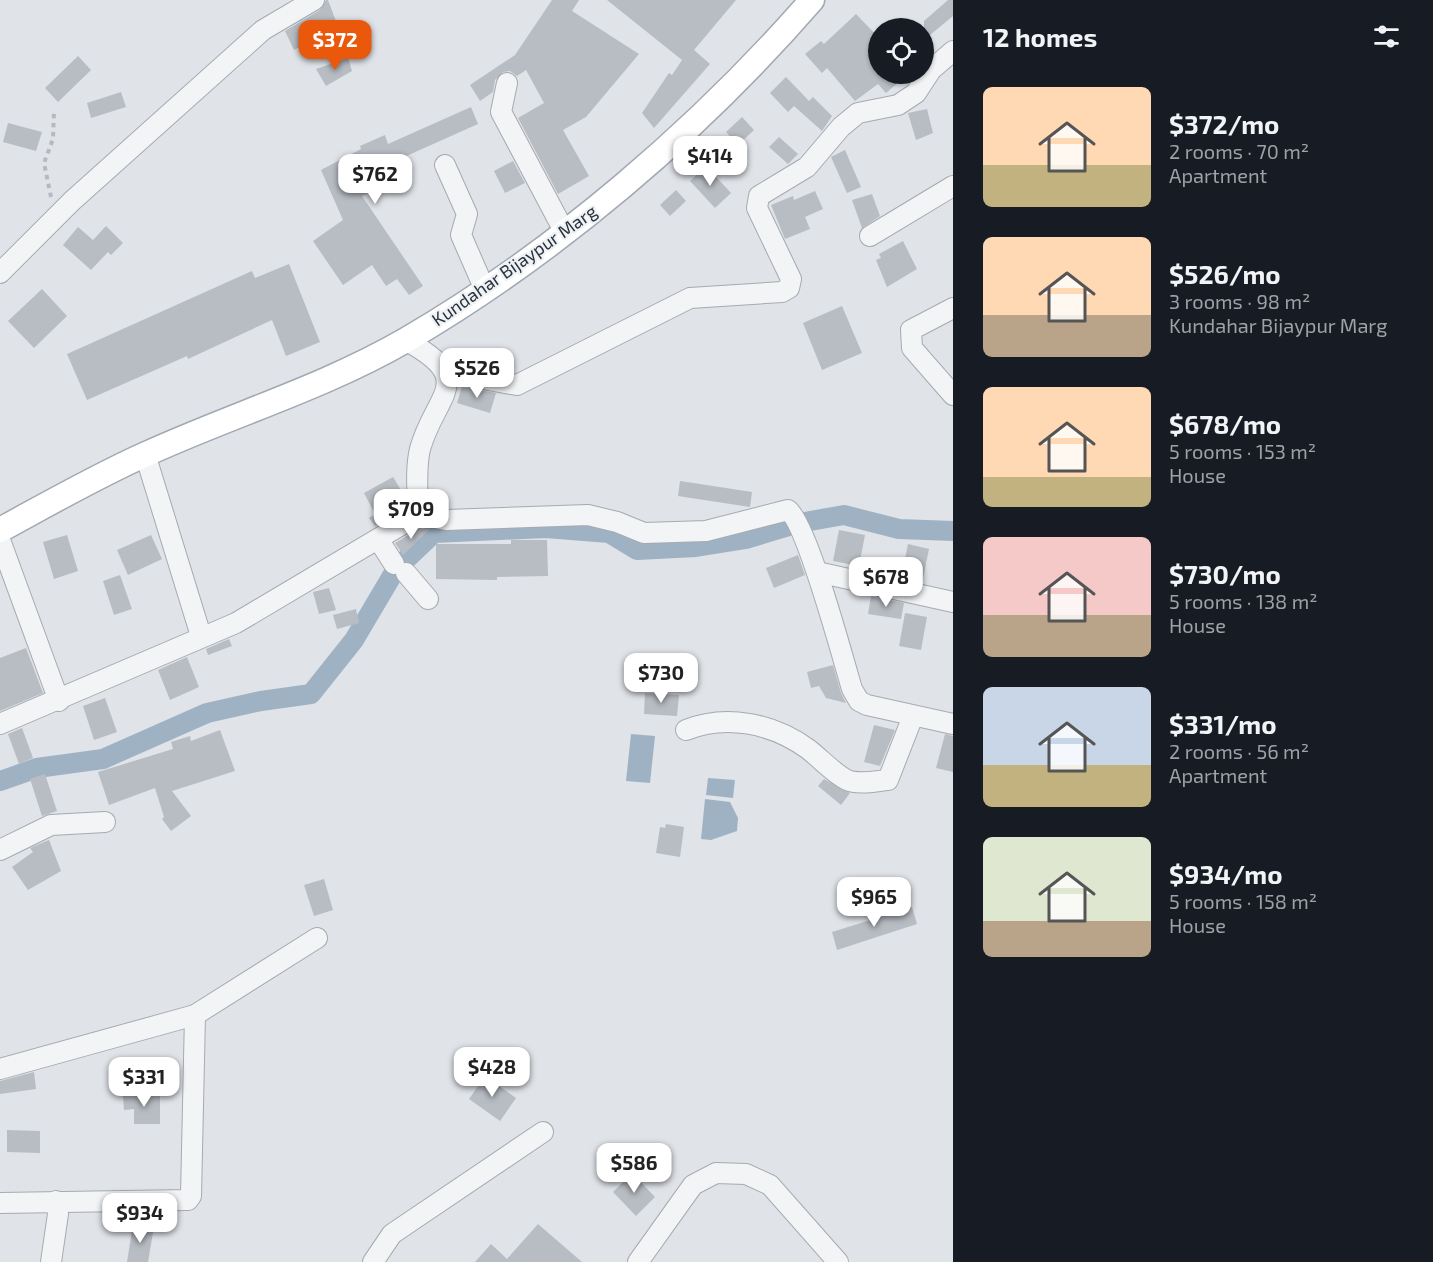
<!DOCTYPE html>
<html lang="en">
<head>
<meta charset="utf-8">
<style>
	:root { --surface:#171b24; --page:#242831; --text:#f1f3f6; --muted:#9ea1a6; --accent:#ea580c }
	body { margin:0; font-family:"Exo 2",sans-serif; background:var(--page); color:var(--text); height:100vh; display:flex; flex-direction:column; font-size:22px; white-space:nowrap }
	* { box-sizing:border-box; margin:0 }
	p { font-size:20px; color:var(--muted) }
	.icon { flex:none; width:33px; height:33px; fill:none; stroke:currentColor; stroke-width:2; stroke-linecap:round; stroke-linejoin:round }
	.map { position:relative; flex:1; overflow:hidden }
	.details { display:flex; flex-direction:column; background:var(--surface); width:480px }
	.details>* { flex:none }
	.tools { position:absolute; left:868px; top:18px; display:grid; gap:12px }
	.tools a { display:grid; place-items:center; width:66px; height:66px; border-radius:50%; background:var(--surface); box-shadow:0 2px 4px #0004; font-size:30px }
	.price { position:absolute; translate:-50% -51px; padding:0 14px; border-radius:12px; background:#fff; color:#222; font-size:20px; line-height:39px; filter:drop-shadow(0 2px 3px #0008) }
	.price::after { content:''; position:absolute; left:50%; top:36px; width:18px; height:14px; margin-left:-9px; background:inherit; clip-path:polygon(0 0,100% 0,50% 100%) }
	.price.current { background:var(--accent); color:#fff }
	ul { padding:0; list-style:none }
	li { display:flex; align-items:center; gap:18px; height:150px; padding:0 30px }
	li span { display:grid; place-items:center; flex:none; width:168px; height:120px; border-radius:9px; color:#555 }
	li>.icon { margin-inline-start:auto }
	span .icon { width:72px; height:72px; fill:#fffc; stroke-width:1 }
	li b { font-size:26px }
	h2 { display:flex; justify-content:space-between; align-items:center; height:72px; padding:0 30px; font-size:26px }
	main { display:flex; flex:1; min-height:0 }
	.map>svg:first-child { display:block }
</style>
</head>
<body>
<main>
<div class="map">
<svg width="953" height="1262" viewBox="0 0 953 1262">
	<rect width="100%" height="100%" fill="#e0e3e8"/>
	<g fill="#9fb2c4">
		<path d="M631,734L655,736L650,783L626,781Z"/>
		<path d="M708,778L735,780L733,798L706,795Z"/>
		<path d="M705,799L730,802L738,818L737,831L711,840L701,839Z"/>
	</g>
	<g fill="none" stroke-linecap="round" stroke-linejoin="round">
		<path stroke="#9fb2c4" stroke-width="20" d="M0,781L37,768L103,759L207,713L261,701L311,694L354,640L396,569L434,533L546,528L609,533L637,550L696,547L746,539L799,523L844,515L899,529L953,531"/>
	</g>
	<g fill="#b8bdc4">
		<path d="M326,0H328L337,24L312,33L315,39L294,50L285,31L320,10Z"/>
		<path d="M552,0H579L572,11L639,54L586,117L563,130L589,176L558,194L518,118L544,103L526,70L517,76L510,71L503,72L495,80L493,92L480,101L470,85L515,55Z"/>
		<path d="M607,0H736L694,50L710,64L654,128L642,113L669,73L672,75L682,60Z"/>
		<path d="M948,0H953V16L924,40V21Z"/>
		<path d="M856,14L879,38V74H908L886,93L878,84L855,101L827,68L822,73L805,54L821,41L824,44Z"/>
		<path d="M78,56L91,70L58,102L45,88Z"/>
		<path d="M348,58L352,71L326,86L316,69Z"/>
		<path d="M786,77L809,101L813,97L832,116L822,131L794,106L788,112L770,93Z"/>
		<path d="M121,92L126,107L91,118L87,103Z"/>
		<path d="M471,107L478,124L384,166L391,181L362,196L423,286L409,295L397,279L386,286L372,265L343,285L313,241L343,220L321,170L361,149L360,146L385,135L388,144Z"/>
		<path d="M927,109L933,133L916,140L908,113Z"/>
		<path d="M742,117L754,130L738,145L726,132Z"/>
		<path d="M8,123L42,132L36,151L3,142Z"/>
		<path d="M779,137L798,154L788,164L769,147Z"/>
		<path d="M845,150L861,187L847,193L831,157Z"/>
		<path d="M513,161L525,183L505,193L494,171Z"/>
		<path d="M706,166L731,193L715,208L690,181Z"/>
		<path d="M676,190L686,201L670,216L660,205Z"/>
		<path d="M815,191L823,209L805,217L810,229L785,239L771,205L793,196L794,200Z"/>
		<path d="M872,194L880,216L862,228L852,200Z"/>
		<path d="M106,226L123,243L111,255L108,252L91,270L63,245L78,227L93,240Z"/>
		<path d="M903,241L917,269L887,287L876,260L881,258L879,254Z"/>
		<path d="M289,264L320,342L286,356L272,320L188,359L187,356L87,400L67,354L252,271L255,278Z"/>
		<path d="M42,289L67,316L34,348L8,321Z"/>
		<path d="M842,306L862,353L822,370L803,323Z"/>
		<path d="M462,387L496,393L490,413L457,403Z"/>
		<path d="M393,477L404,495L402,496L406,508L375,526L369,518L375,514L364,493Z"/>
		<path d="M680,481L752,492L750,507L678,496Z"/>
		<path d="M420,528L430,529L403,555L395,543Z"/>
		<path d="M839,530L865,535L859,566L833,561Z"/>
		<path d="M67,535L78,571L54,579L43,542Z"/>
		<path d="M151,535L162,559L128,575L117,550Z"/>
		<path d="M511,540H547L548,576L497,577V580L436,579V544H511Z"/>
		<path d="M908,544L929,549L922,583L901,578Z"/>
		<path d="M798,555L805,575L774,588L766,568Z"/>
		<path d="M120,575L132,609L114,615L103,581Z"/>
		<path d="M329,588L336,610L319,614L313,592Z"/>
		<path d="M871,596L904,603L901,619L868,614Z"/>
		<path d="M356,609L359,623L337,629L333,615Z"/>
		<path d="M905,613L927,617L921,650L899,646Z"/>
		<path d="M229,639L232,646L208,655L206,649Z"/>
		<path d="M26,648L43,693L0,711V658Z"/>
		<path d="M187,657L199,687L170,700L158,670Z"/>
		<path d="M833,665L841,693L846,703L826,698L819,686L811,688L807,672Z"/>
		<path d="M645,693L679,695L677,716L644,714Z"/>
		<path d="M105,698L117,732L94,740L83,706Z"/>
		<path d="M874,725L895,730L880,766L864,762Z"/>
		<path d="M22,728L33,758L19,764L8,734Z"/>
		<path d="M220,730L235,771L172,791L191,816L171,831L162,819L164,817L155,788L109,805L98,772L173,749L171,742L190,736L191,741Z"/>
		<path d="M945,734L953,736V772L936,768Z"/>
		<path d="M45,774L57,811L42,816L30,779Z"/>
		<path d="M824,779L850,793L841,805L818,786Z"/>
		<path d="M666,824L684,827L680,857L656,853L660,827L665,828Z"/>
		<path d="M49,840L61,871L28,890L12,867L33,852L30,848Z"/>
		<path d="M324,879L333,910L314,916L304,885Z"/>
		<path d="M912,907L917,924L837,950L832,932Z"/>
		<path d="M34,1072L36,1089L0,1094V1081Z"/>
		<path d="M485,1076L516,1098L500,1121L469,1099Z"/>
		<path d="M160,1094V1124H134V1109L124,1110L123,1095Z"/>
		<path d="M7,1130L40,1131V1153L7,1152Z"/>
		<path d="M632,1173L655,1197L636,1216L613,1192Z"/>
		<path d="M133,1224L154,1227L148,1262H127Z"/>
		<path d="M538,1224L582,1262H475L491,1244L507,1259Z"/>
	</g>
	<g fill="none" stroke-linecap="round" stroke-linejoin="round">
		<defs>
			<g id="minor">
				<path d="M507,83L501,112L564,231"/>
				<path d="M445,165L467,214L461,235L485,290"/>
				<path d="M870,236L953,186"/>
				<path d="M0,273L72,201L263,30L314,0"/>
				<path d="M953,308L911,330L912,348L953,395"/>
				<path d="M405,340C479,380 435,394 420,449C415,470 418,494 418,515"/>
				<path d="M445,372L517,385L690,298L782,292L789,288L791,279L757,208L759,196L807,167L841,127L858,113L898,105L916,93L931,70L953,51"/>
				<path d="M145,454L201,636"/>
				<path d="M378,539L394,564"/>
				<path d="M0,540L59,701"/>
				<path d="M817,572L953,602"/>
				<path d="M406,573L428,599"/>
				<path d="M0,724L236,623L418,515L446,520L588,515L617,522L644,533L706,531L788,510C807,524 843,659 852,689L859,701L867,705L953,724"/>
				<path d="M686,730C726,714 772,723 808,749C820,758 833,773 847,780C859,785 876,781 888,780L913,716"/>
				<path d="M0,850L51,825L105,822"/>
				<path d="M0,1069L195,1015L317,938"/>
				<path d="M0,1203L188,1200L191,1196L195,1015"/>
				<path d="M51,1262L58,1214L56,1201"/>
				<path d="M373,1262L392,1234L543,1132"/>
				<path d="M638,1262L693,1185L716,1173L746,1174L770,1185L838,1262"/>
			</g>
			<path id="major" d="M0,530C48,504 95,477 144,455C231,415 323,388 406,340C555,253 699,130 812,0"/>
		</defs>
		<use href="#minor" stroke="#a6aab1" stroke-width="22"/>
		<use href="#major" stroke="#a1a8b2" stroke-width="27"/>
		<path stroke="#b6babe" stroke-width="4" stroke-dasharray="4.5 4.5" stroke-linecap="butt" d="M51,197L44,163L53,139L54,110"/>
		<use href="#minor" stroke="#f2f4f6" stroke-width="20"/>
		<use href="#major" stroke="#fff" stroke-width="24"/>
	</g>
	<g text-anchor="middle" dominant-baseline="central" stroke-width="4.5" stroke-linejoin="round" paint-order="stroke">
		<g font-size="18" fill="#2a323d" stroke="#eff2f5">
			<text transform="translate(514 265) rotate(-35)">Kundahar Bijaypur Marg</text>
		</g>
	</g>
</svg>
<div class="tools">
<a><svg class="icon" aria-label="locate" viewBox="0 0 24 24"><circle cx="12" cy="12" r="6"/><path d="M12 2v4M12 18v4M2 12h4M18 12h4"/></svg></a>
</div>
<b class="price current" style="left:335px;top:71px">$372</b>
<b class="price" style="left:710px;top:187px">$414</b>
<b class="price" style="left:375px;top:205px">$762</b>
<b class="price" style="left:477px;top:399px">$526</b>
<b class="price" style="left:411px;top:540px">$709</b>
<b class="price" style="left:886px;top:608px">$678</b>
<b class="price" style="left:661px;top:704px">$730</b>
<b class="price" style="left:874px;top:928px">$965</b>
<b class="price" style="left:492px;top:1098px">$428</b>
<b class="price" style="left:144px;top:1108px">$331</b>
<b class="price" style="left:634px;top:1194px">$586</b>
<b class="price" style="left:140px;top:1244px">$934</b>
</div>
<section class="details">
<h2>12 homes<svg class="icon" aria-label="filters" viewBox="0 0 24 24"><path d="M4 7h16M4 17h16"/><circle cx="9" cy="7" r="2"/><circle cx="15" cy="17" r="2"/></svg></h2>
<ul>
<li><span style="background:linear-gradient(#ffd9b3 65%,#c2b280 0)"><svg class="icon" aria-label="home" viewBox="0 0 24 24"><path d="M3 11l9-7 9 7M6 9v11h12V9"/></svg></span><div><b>$372/mo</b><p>2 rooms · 70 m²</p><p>Apartment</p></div></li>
<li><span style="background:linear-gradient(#ffd9b3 65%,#b9a48a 0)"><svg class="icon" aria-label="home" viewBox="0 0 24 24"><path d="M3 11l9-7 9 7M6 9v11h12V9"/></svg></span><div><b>$526/mo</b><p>3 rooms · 98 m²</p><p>Kundahar Bijaypur Marg</p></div></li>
<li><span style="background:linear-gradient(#ffd9b3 75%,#c2b280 0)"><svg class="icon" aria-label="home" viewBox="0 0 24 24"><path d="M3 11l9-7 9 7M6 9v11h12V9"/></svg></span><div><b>$678/mo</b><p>5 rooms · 153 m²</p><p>House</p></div></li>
<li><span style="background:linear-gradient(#f6c9c9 65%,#b9a48a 0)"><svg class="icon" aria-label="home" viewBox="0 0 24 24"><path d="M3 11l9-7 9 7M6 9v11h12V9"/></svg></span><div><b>$730/mo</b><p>5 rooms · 138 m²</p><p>House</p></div></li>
<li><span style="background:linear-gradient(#c9d6e8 65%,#c2b280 0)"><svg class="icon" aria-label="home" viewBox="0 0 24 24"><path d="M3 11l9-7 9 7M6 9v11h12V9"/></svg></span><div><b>$331/mo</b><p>2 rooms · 56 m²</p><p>Apartment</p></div></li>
<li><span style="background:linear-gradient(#dfe7d0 70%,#b9a48a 0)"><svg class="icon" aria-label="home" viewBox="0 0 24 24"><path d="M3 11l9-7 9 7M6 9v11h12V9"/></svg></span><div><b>$934/mo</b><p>5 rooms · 158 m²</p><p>House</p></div></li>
</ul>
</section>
</main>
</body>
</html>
